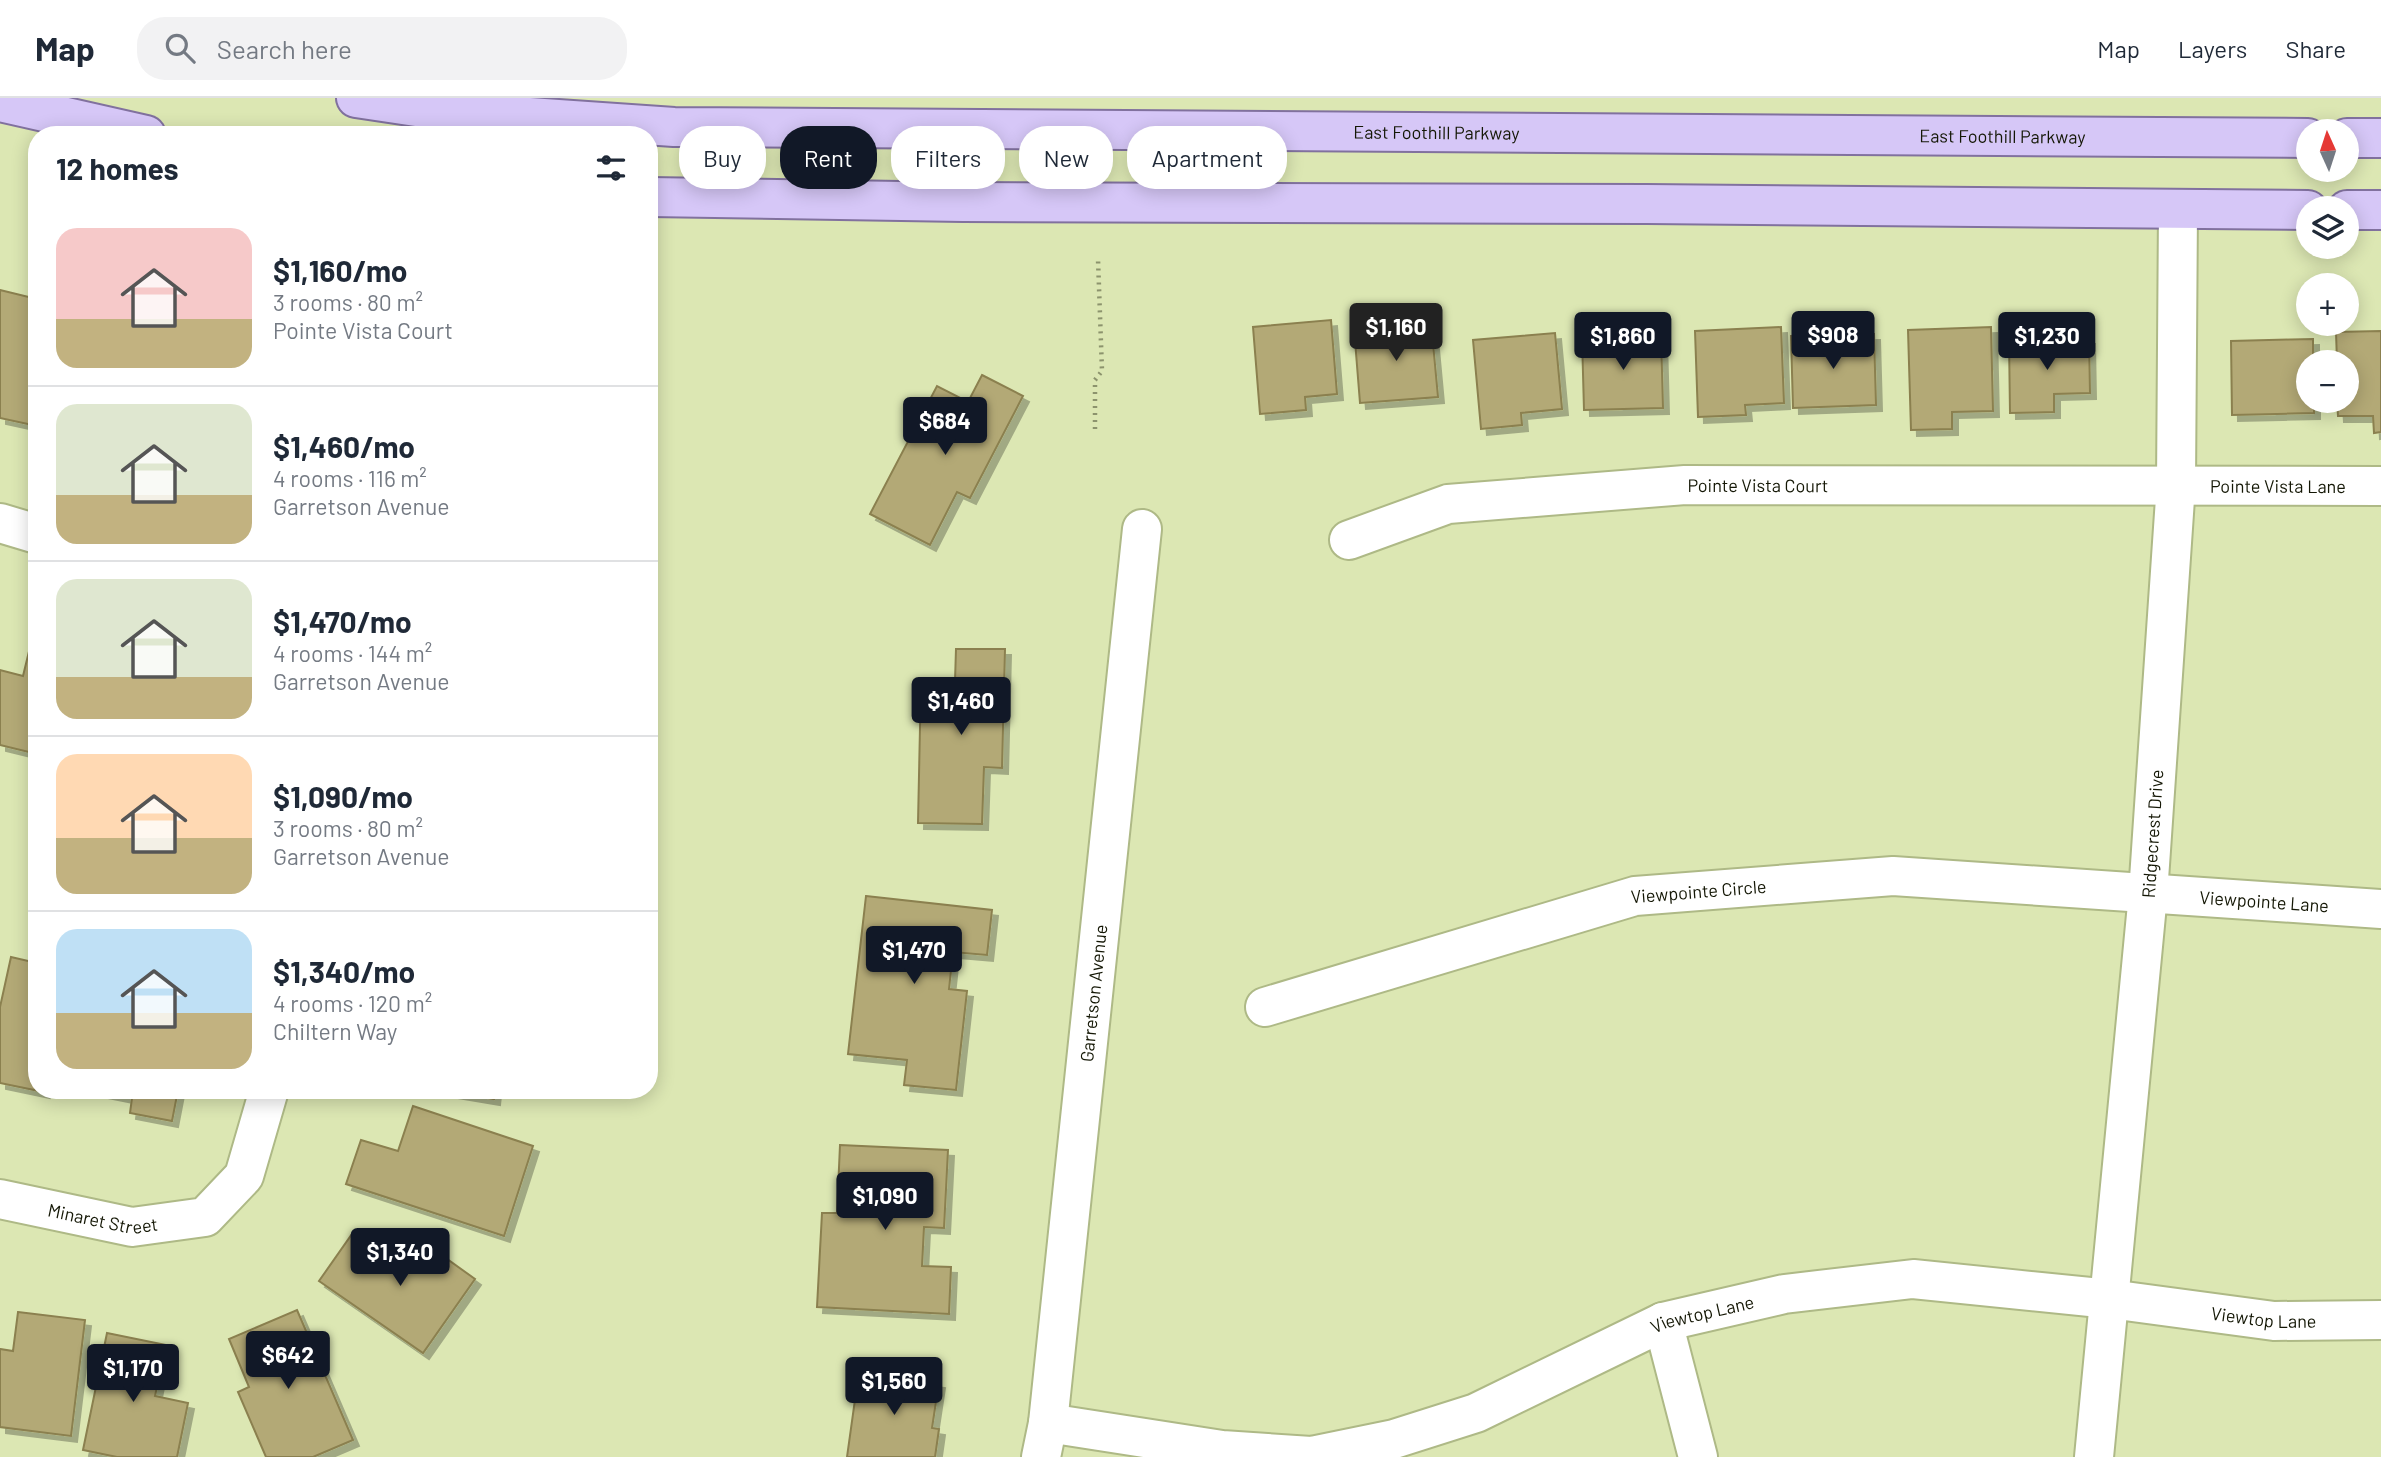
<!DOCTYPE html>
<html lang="en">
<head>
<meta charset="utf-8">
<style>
	:root { --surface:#fff; --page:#f2f2f3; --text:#1f2937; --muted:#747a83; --line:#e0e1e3; --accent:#111827 }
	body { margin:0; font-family:Barlow,sans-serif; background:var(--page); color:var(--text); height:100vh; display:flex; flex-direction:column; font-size:26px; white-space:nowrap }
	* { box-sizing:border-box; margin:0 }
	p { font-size:23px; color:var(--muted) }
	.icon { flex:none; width:38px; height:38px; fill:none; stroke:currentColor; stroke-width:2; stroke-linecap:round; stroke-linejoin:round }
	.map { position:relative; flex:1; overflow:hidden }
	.panel { position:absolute; left:28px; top:28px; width:630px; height:973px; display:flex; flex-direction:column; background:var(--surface); border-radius:28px; box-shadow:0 4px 18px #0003 }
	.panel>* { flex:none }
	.hud { position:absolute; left:679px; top:28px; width:665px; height:63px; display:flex; gap:14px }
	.needle { width:46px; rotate:357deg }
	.tools { position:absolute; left:2296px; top:21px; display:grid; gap:14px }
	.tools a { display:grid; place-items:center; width:63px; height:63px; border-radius:50%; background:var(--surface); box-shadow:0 4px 18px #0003; font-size:35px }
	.price { position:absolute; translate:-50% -60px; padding:0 16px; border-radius:7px; background:var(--accent); color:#fff; font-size:23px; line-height:46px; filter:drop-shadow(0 2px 4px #0008) }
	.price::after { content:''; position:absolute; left:50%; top:42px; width:21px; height:16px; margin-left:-10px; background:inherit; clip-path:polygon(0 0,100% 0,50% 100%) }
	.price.selected { background:#222; color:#fff }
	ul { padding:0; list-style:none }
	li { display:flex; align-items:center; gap:21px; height:175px; padding:0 28px }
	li+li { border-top:2px solid var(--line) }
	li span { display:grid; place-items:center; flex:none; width:196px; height:140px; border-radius:21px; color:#555 }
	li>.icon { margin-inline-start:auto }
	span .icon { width:84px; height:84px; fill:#fffc; stroke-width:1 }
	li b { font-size:30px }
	h2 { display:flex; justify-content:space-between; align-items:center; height:84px; padding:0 28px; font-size:30px }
	.tag { padding:0 24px; border-radius:28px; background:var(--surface); box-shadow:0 4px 18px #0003; font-size:24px; line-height:63px }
	.tag.selected { background:var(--accent); color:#fff }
	header { display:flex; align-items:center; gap:42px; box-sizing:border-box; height:98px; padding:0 35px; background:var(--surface); border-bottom:2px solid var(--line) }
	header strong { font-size:33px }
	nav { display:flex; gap:38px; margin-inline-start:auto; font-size:24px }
	.search { width:490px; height:63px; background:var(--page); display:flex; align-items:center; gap:18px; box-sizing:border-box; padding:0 24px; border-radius:28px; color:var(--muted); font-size:26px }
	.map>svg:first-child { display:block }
</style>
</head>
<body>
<header>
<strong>Map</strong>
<div class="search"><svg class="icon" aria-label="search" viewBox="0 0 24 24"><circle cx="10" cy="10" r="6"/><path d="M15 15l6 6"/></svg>Search here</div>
<nav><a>Map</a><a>Layers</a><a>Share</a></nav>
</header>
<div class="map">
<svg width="2381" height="1359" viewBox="0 0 2381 1359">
	<defs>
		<filter id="shadow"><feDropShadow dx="6" dy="6" stdDeviation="0" flood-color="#0004"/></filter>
	</defs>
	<rect width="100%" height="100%" fill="#dce7b3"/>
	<g fill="#b3a976" stroke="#8b804f" stroke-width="2" filter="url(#shadow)">
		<path d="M0,192L37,201V328L0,320Z"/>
		<path d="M1331,222L1337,296L1305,299L1306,312L1260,316L1253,229Z"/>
		<path d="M1431,224L1438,299L1360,305L1354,230Z"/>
		<path d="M1781,229L1784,305L1745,307L1746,317L1698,319L1695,233Z"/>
		<path d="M1991,229L1993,313L1952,314V331L1911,332L1908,232Z"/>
		<path d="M2381,233V334L2374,335L2373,318H2338L2337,303H2347V264H2337L2336,234Z"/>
		<path d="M1555,235L1562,311L1521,315L1522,327L1481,331L1473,242Z"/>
		<path d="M1661,236L1663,310L1584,312L1582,239Z"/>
		<path d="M1874,236L1876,307L1793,310L1791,238Z"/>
		<path d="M2089,240L2090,295L2054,296V314L2010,315L2009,241Z"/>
		<path d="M2313,241V264H2308V303H2314V315L2232,317L2231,243Z"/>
		<path d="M982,277L1023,298L970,400L957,394L930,447L870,416L937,288L968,304Z"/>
		<path d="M31,545L37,547V656L0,647V572L23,578Z"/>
		<path d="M956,551H1005L1002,670L984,669L982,726L918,725L921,582L955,583Z"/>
		<path d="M866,798L992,812L987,857L953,854L949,891L967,893L956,992L904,987L907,962L848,956Z"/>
		<path d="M11,859L37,865V992H45L44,994L0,985V909Z"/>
		<path d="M92,992H178L172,1023L130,1015L132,1000Z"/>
		<path d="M440,992H495L494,1001Z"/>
		<path d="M413,1008L533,1048L504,1138L346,1086L361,1042L398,1053Z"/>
		<path d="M840,1047L948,1052L944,1130L924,1129L922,1168L951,1169L949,1216L817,1209L822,1115H837Z"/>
		<path d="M352,1136L395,1166L415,1138L475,1181L423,1255L319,1183Z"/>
		<path d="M297,1212L353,1342L313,1359H266L238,1294L249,1289L229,1241Z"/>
		<path d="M18,1214L85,1222L71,1338L0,1329V1251L13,1253Z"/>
		<path d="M107,1235L166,1247L155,1298L188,1305L177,1359H117L83,1352Z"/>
		<path d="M859,1273L939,1284L932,1330L939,1331L935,1359H847Z"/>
	</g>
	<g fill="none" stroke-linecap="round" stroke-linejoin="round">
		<defs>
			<g id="minor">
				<path d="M0,425L37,436"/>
				<path id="s1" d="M1349,442L1448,406L1685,387L2381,388"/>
				<path id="s2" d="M1265,909L1635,798L1893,778L2381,811"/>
				<path id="s3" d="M0,1101L132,1129L205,1119L244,1078L269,992"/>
				<path d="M1663,1224L1698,1359"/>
				<path id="s4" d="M1048,1325L1222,1352L1311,1358L1394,1341L1476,1315L1663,1224L1784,1196L1913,1181L2110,1201L2274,1223L2381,1222"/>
				<path id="s5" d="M1041,1359L1048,1325L1142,431"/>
				<path id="s6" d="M2094,1359L2148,796L2176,386L2178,111"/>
			</g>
			<g id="primary">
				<path id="s7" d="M356,0L443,13L674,29L2308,40"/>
				<path d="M0,4L146,37"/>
				<path d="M2347,40H2381"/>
				<path d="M649,99L963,104L1647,106L2308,112"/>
				<path d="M2347,112H2381"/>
			</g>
		</defs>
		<use href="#minor" stroke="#aeb986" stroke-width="42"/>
		<use href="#primary" stroke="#81719e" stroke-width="42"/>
		<path stroke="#8c936d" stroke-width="4.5" stroke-dasharray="2 5" stroke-linecap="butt" d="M1095,331V282L1102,273L1098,161"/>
		<use href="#minor" stroke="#fff" stroke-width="38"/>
		<use href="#primary" stroke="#d6c7f7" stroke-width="38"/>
	</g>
	<g text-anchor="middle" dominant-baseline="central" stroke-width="5" stroke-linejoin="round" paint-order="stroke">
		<g font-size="18" fill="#141705" stroke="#e9f4c0">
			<text stroke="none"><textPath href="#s7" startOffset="1082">East Foothill Parkway</textPath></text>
			<text stroke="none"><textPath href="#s7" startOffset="1648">East Foothill Parkway</textPath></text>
			<text stroke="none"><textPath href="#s1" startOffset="416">Pointe Vista Court</textPath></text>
			<text stroke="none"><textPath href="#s1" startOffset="936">Pointe Vista Lane</textPath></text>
			<text stroke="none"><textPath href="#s6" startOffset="626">Ridgecrest Drive</textPath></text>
			<text stroke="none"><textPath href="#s2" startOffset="450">Viewpointe Circle</textPath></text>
			<text stroke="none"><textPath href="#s2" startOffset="1017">Viewpointe Lane</textPath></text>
			<text stroke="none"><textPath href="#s5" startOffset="467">Garretson Avenue</textPath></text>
			<text stroke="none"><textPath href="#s3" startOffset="105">Minaret Street</textPath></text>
			<text stroke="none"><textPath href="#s4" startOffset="684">Viewtop Lane</textPath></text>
			<text stroke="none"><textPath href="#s4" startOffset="1251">Viewtop Lane</textPath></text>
		</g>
	</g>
</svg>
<div class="tools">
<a><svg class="needle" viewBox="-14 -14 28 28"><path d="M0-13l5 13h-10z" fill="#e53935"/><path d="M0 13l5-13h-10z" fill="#747a83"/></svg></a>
<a><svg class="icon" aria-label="layers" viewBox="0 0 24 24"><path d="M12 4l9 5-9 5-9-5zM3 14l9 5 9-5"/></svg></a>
<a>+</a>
<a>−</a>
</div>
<b class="price selected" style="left:1396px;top:265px">$1,160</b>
<b class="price" style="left:1833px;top:273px">$908</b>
<b class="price" style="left:1623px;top:274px">$1,860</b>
<b class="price" style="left:2047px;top:274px">$1,230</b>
<b class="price" style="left:945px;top:359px">$684</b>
<b class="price" style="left:961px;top:639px">$1,460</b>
<b class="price" style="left:914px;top:888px">$1,470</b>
<b class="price" style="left:885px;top:1134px">$1,090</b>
<b class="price" style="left:400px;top:1190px">$1,340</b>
<b class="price" style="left:288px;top:1293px">$642</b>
<b class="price" style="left:133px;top:1306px">$1,170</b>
<b class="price" style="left:894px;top:1319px">$1,560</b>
<div class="hud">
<a class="tag">Buy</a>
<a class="tag selected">Rent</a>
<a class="tag">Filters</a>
<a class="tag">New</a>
<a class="tag">Apartment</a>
</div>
<section class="panel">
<h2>12 homes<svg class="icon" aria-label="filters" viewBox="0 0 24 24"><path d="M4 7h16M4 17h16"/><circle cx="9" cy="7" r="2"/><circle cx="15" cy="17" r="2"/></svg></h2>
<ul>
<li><span style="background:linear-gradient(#f6c9c9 65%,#c2b280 0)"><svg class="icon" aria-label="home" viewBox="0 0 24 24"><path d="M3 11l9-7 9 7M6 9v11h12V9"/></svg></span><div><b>$1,160/mo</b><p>3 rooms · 80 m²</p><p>Pointe Vista Court</p></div></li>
<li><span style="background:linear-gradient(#dfe7d0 65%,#c2b280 0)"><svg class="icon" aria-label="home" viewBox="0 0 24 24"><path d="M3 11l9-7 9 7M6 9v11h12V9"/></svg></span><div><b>$1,460/mo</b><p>4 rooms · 116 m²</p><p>Garretson Avenue</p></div></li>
<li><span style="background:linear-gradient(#dfe7d0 70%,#c2b280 0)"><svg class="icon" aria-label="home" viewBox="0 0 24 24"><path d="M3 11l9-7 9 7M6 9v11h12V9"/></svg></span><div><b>$1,470/mo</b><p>4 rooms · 144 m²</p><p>Garretson Avenue</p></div></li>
<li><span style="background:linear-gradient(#ffd9b3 60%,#c2b280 0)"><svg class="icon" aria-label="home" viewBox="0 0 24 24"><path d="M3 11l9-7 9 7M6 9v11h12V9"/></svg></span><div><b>$1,090/mo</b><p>3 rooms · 80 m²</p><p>Garretson Avenue</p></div></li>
<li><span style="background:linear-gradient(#bfe0f5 60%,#c2b280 0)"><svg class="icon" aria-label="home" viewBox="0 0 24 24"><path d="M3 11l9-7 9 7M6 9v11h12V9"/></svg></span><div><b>$1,340/mo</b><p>4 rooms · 120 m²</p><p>Chiltern Way</p></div></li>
</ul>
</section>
</div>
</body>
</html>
